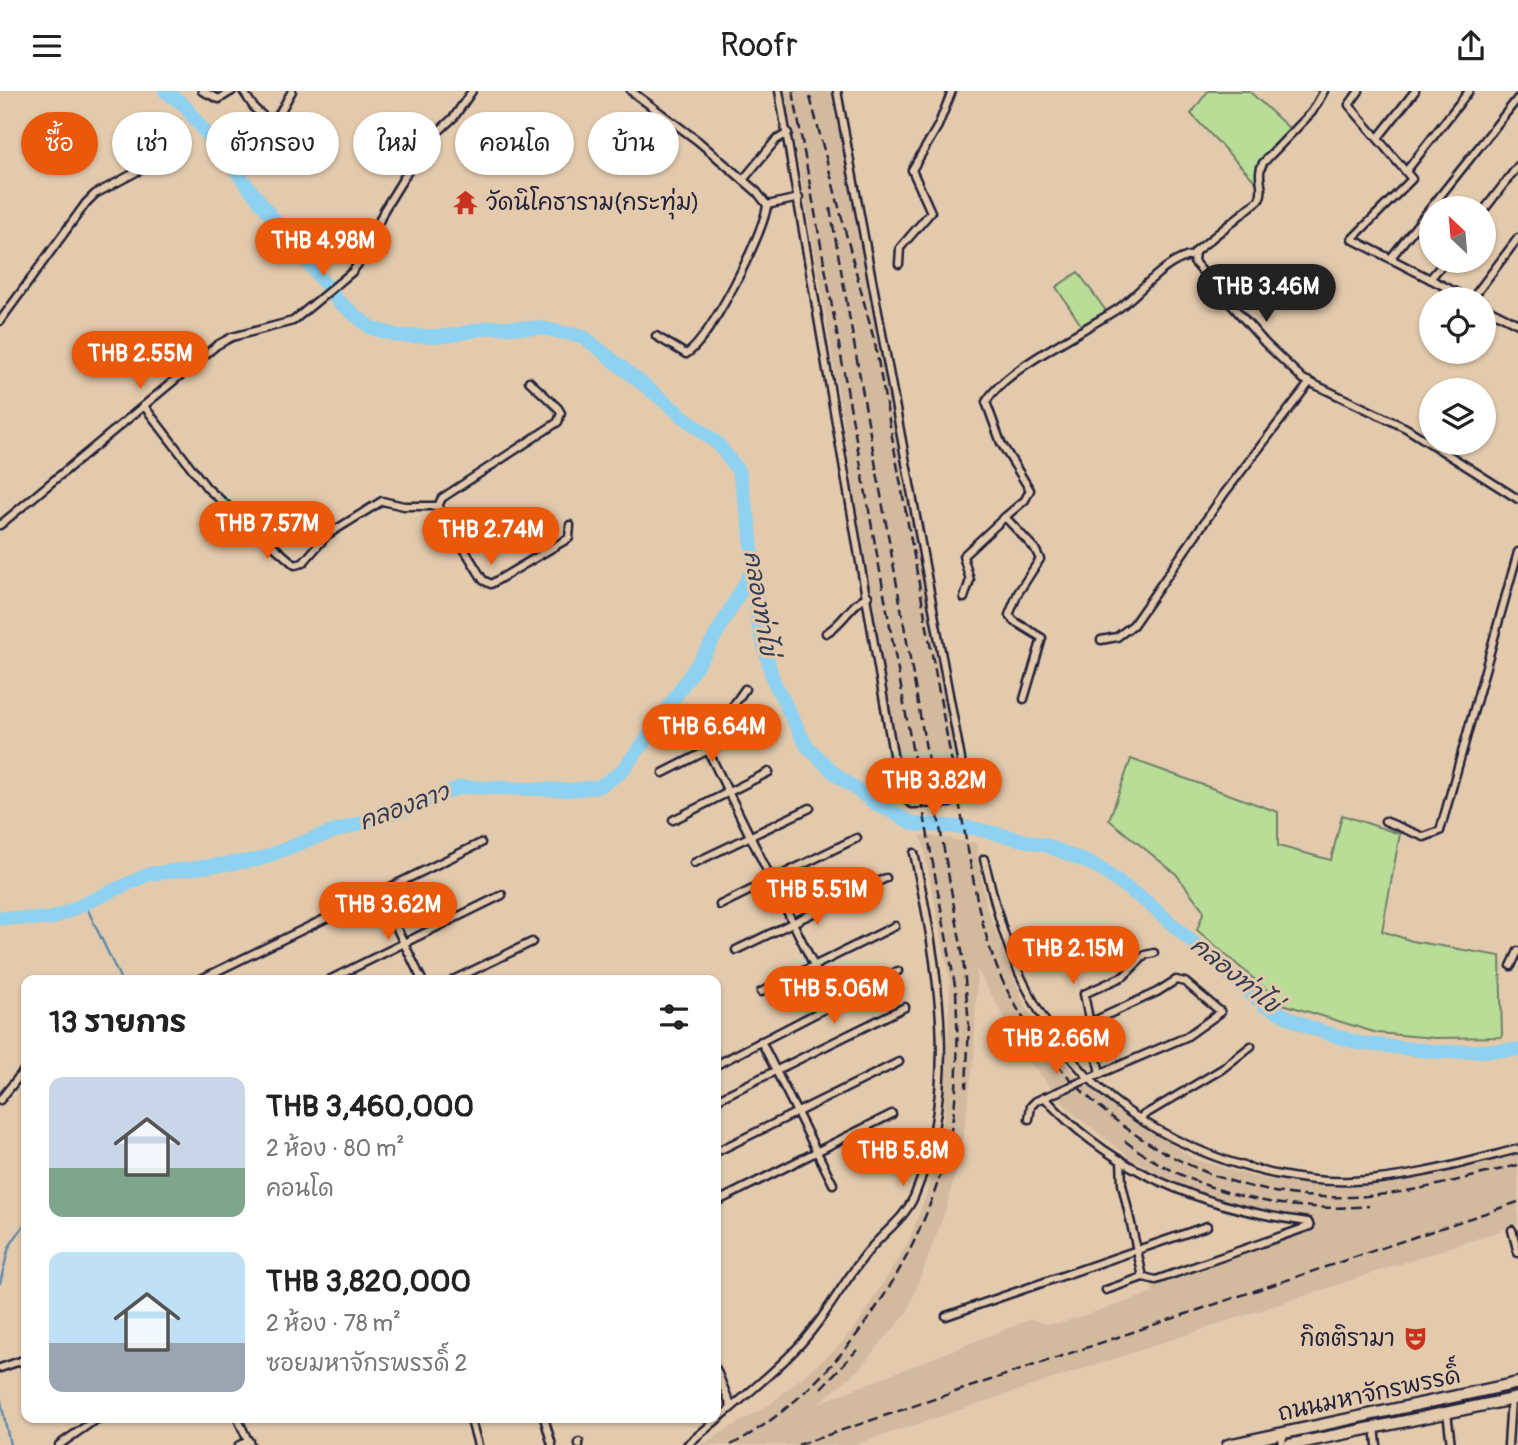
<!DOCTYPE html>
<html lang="th">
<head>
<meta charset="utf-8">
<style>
	:root { --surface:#fff; --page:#f2f2f2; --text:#222; --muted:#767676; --accent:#ea580c }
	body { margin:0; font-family:Pangolin,"Playpen Sans Thai",sans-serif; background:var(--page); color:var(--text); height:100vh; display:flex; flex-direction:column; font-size:26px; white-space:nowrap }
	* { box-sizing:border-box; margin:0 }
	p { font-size:23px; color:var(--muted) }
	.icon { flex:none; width:38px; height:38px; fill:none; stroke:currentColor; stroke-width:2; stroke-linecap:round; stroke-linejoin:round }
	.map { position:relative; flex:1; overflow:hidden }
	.details { position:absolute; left:21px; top:884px; width:700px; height:448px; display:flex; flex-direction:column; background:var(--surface); border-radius:14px; box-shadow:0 2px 5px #0004 }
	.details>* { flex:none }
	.guide { position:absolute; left:21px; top:21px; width:700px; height:63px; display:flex; gap:14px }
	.needle { width:46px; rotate:334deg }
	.buttons { position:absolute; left:1419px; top:105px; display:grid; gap:14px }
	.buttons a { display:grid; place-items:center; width:77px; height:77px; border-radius:50%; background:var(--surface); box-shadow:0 2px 5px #0004; font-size:35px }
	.price { position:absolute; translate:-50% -60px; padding:0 16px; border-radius:24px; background:var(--accent); color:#fff; font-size:23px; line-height:46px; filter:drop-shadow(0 2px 4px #0008) }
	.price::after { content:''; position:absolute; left:50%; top:42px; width:21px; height:16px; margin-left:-10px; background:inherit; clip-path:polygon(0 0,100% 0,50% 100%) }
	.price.active { background:#222; color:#fff }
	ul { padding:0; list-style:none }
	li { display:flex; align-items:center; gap:21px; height:175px; padding:0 28px }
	li span { display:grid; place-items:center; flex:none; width:196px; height:140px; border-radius:14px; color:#555 }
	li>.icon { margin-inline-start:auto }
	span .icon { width:84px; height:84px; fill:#fffc; stroke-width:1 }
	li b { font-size:30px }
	h2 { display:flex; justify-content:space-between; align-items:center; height:84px; padding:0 28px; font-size:30px }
	.pill { padding:0 24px; border-radius:32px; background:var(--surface); box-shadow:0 2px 5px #0004; font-size:24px; line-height:63px }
	.pill.active { background:var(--accent); color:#fff }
	header { display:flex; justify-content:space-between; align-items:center; height:91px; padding:0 28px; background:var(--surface); font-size:32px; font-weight:600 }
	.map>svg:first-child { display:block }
</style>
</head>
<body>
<header><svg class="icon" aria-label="menu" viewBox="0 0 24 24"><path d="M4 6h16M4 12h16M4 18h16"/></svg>Roofr<svg class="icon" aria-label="share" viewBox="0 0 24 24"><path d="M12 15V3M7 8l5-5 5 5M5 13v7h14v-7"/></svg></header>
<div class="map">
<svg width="1518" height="1354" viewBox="0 0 1518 1354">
	<rect width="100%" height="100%" fill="#e4caac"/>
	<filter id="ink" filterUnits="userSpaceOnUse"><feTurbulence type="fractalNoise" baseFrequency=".0143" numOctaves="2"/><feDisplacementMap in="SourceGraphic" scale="14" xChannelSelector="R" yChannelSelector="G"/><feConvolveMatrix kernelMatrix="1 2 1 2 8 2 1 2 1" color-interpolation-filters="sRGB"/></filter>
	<g filter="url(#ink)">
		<g fill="#d3ba9f" fill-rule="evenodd">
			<path d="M785,0H843L877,232L960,684V692L942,710L915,709L908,705L901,692L826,227Z"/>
			<path d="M921,744L976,752L986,815L1027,919L1073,982L1193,1068L1255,1086L1330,1097L1428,1087L1518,1063V1134L854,1354H701L770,1313L836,1258L857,1234L908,1152L933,1085L944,1024L950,890ZM977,879L1031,972L1069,1019L1130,1067L1195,1102L1265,1120L1315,1128L1151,1194L1153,1202L1061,1232L1046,1233L1031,1228L819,1312L858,1279L907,1222L945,1121L961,1061L974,967Z"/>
		</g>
		<g fill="#b9dd97" stroke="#6e8069" stroke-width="2">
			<path d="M1208,0H1249L1290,38L1259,70L1256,91L1191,23Z"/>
			<path d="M1078,181L1106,220L1081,234L1056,196Z"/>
			<path d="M1131,668L1278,721V755L1331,769L1342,724L1400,743L1382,840L1412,850L1500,865L1502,946L1435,947L1377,942L1283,913L1197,839L1204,820L1176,783L1109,729Z"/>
		</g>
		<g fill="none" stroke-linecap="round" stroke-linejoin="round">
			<g stroke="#638ba8" stroke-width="2.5">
				<path d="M85,813L121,889"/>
				<path d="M0,1192L9,1156L26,1131"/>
				<path d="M0,1306L10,1354"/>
			</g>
			<g stroke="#8ed1f0" stroke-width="14">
				<path d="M165,0L183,13L339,211L371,237L399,245H447L492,236L541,237L584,246L719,354L739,381L750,436L758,532L773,589L806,654L834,682L873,711L914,733L973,737L1048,755L1096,775L1148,812L1264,914L1308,936L1358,952L1440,961L1518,959"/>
				<path d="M0,827L51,828L149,783L257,769L314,747L411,716L461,696L568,699L598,696L620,682L646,649L709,556L752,480"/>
			</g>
			<path stroke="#bda895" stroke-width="6" stroke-dasharray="6 3" stroke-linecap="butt" d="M716,968L740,959"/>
			<defs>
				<g id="street">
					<path d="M202,0L219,8L232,0"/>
					<path d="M243,0L255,18L269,30L278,25L292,0"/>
					<path d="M631,0L698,50L757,101L767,114C765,140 709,251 686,263L656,245"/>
					<path d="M779,0L899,698L902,706L912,713L950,712L963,703L961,668L837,0"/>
					<path d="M1324,0L1312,21L1263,72C1255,85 1266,96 1259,109L1195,161L1194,171L1265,252L1303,288L1406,337L1518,408"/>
					<path d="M1359,0L1349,14L1412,88L1352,148L1469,208"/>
					<path d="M1378,47L1415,0"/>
					<path d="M1407,79L1469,0"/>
					<path d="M743,89L776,49L788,42"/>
					<path d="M767,114L799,107"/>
					<path d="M1484,119L1518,75"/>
					<path d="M1390,168L1518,7"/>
					<path d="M899,173L900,157L931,121L912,79L938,35L952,0"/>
					<path d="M1430,188L1445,170"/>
					<path d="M1472,208L1518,147"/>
					<path d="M1484,216L1518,233"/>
					<path d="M0,230L86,112L95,103L157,70"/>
					<path d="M144,315L207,397L295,474L303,472L327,444L382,410L404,415H438"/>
					<path d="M438,415L442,407L558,331L561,322L558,317L529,290"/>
					<path d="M438,415L483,489L491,493L569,447L570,434"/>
					<path d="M0,434L217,254L232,246L293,230L352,181L365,164L384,119L424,54L454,26L472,0"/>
					<path d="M964,507L970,489L963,465L1005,426"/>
					<path d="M826,542C843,533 850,513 868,505"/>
					<path d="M1101,549L1117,546L1133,534L1224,403L1310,291"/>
					<path d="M745,598L712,645L708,660L833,913"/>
					<path d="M1024,608L1042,547L1014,530L1009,524L1018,502L1040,468L1035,458L1005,426L1025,409L1030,399L1001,352L986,311C1006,277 1085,240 1119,217C1142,200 1164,169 1194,164"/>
					<path d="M663,682L748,639"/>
					<path d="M673,729L769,681"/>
					<path d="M1385,730L1424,746L1440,740L1518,461"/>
					<path d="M984,768C995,811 1004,854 1025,894C1041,926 1062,959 1087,985C1148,1050 1264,1094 1352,1090C1409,1088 1463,1072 1518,1058"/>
					<path d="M694,772L810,717"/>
					<path d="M379,801L422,889"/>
					<path d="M720,814L857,747"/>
					<path d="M736,859L886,787"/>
					<path d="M1511,875L1518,860"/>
					<path d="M199,889L481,752"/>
					<path d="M329,889L502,804"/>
					<path d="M453,889L532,851"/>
					<path d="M761,901L895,835"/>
					<path d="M761,950L833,1093"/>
					<path d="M716,974L898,880"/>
					<path d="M1100,983L1084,903L1124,885L1145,864L1154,862"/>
					<path d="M1044,1006C1113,1083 1208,1118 1308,1131L1310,1135L1156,1189L1143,1186L1122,1093L1121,1069"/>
					<path d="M0,1009L26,977"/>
					<path d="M716,1009L905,916"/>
					<path d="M1139,1027L1222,978L1251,955"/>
					<path d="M1029,1028L1031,1015L1036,1010L1186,946L1221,921L1185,891L1176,889L1157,901L1057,947"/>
					<path d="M716,1061L899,971"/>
					<path d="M716,1111L892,1023"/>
					<path d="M1512,1139L1518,1162"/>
					<path d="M1106,1199L1143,1186"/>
					<path d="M946,1225L1207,1135"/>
					<path d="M0,1277L26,1268"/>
					<path d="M716,1278L731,1315"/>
					<path d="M1447,1321L1451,1354"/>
					<path d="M237,1326L250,1354"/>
					<path d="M470,1326L478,1354"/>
					<path d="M545,1330L552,1354"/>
					<path d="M1375,1335L1377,1354"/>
					<path d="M579,1351V1354"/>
					<path d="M59,1354L92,1331L105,1326"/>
					<path d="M239,1354L249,1350"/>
					<path d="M687,1354C723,1323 761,1294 794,1260C824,1230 843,1190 870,1158C885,1140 904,1128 914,1106C960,997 938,873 914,762"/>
					<path d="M1281,1354L1284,1342"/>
					<path d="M1508,1354L1511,1308"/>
				</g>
				<g id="primary">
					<path d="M1228,1354L1518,1292"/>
					<path d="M1289,1354L1518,1307"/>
				</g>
			</defs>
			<use href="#street" stroke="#22223b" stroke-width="11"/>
			<use href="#primary" stroke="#22223b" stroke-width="15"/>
			<use href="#street" stroke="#e4caac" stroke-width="6"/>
			<use href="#primary" stroke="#e4caac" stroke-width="10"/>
			<g stroke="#22223b" stroke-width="2.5" stroke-dasharray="10 5" stroke-linecap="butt">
				<path d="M810,6L875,253L978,814C986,846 995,879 1012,908C1078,1028 1207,1111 1346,1106C1406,1105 1461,1088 1518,1074"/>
				<path d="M830,117L963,866L969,934L966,997"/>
				<path d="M1125,1050C1193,1102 1285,1123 1369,1115"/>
				<path d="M821,1297L857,1259"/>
				<path d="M731,1354C840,1297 930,1158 951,1039C959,992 958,946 956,900L793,0"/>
				<path d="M798,1354L1518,1111"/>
			</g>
		</g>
	</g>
	<defs>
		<symbol id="temple-bare" viewBox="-9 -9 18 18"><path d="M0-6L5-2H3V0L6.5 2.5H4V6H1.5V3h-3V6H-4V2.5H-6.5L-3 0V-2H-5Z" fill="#c8321e" stroke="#e4caac" stroke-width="2.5" paint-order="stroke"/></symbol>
		<symbol id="theatre-bare" viewBox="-9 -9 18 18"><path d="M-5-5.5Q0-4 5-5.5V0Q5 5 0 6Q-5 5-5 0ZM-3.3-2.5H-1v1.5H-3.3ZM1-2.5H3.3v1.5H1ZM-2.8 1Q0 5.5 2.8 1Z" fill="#c8321e" stroke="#e4caac" stroke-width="2.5" paint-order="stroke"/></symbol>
	</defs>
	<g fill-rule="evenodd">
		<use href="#temple-bare" x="448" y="94" width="35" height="35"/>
		<use href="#theatre-bare" x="1398" y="1230" width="35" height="35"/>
	</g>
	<g text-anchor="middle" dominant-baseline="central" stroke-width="6" stroke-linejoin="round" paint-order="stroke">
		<g font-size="23" fill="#22223b" stroke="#e4caac" text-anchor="start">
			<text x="486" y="111">วัดนิโคธาราม(กระทุ่ม)</text>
			<text x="1395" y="1247" text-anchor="end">กิตติรามา</text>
		</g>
		<g font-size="23" fill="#22223b" stroke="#e4caac">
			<text transform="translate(1369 1303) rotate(-12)">ถนนมหาจักรพรรดิ์</text>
		</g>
		<g font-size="24" font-style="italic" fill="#323c56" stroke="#e4caac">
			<text transform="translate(760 512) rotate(81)">คลองท่าไข่</text>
			<text transform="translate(404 716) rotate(-20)">คลองลาว</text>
			<text transform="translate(1235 884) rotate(39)">คลองท่าไข่</text>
		</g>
	</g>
</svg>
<div class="buttons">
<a><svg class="needle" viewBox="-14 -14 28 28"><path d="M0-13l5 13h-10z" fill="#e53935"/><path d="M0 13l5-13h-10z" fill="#767676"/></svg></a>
<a><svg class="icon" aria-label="locate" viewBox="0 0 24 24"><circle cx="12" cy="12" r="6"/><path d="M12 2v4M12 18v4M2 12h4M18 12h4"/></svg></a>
<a><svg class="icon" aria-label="layers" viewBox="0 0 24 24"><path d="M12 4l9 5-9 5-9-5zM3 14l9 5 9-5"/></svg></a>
</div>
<b class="price" style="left:323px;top:187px">THB 4.98M</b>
<b class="price active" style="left:1266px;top:233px">THB 3.46M</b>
<b class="price" style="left:140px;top:300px">THB 2.55M</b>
<b class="price" style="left:267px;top:470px">THB 7.57M</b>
<b class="price" style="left:491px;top:476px">THB 2.74M</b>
<b class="price" style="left:712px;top:673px">THB 6.64M</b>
<b class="price" style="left:934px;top:727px">THB 3.82M</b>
<b class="price" style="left:817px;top:836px">THB 5.51M</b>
<b class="price" style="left:388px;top:851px">THB 3.62M</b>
<b class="price" style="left:1073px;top:895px">THB 2.15M</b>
<b class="price" style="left:834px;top:935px">THB 5.06M</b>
<b class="price" style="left:1056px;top:985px">THB 2.66M</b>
<b class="price" style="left:903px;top:1097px">THB 5.8M</b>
<div class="guide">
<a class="pill active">ซื้อ</a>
<a class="pill">เช่า</a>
<a class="pill">ตัวกรอง</a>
<a class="pill">ใหม่</a>
<a class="pill">คอนโด</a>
<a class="pill">บ้าน</a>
</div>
<section class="details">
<h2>13 รายการ<svg class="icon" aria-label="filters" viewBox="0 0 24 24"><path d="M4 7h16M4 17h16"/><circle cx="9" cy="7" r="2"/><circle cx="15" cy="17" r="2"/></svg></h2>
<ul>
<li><span style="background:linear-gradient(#c9d6e8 65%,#7fa58c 0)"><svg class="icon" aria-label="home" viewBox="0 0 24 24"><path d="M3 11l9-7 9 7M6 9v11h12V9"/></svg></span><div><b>THB 3,460,000</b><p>2 ห้อง · 80 m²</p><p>คอนโด</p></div></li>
<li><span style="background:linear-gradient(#bfe0f5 65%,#9aa5b1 0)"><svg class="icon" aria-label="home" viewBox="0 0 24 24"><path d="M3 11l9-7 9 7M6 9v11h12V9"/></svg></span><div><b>THB 3,820,000</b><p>2 ห้อง · 78 m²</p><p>ซอยมหาจักรพรรดิ์ 2</p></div></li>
</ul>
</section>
</div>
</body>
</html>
